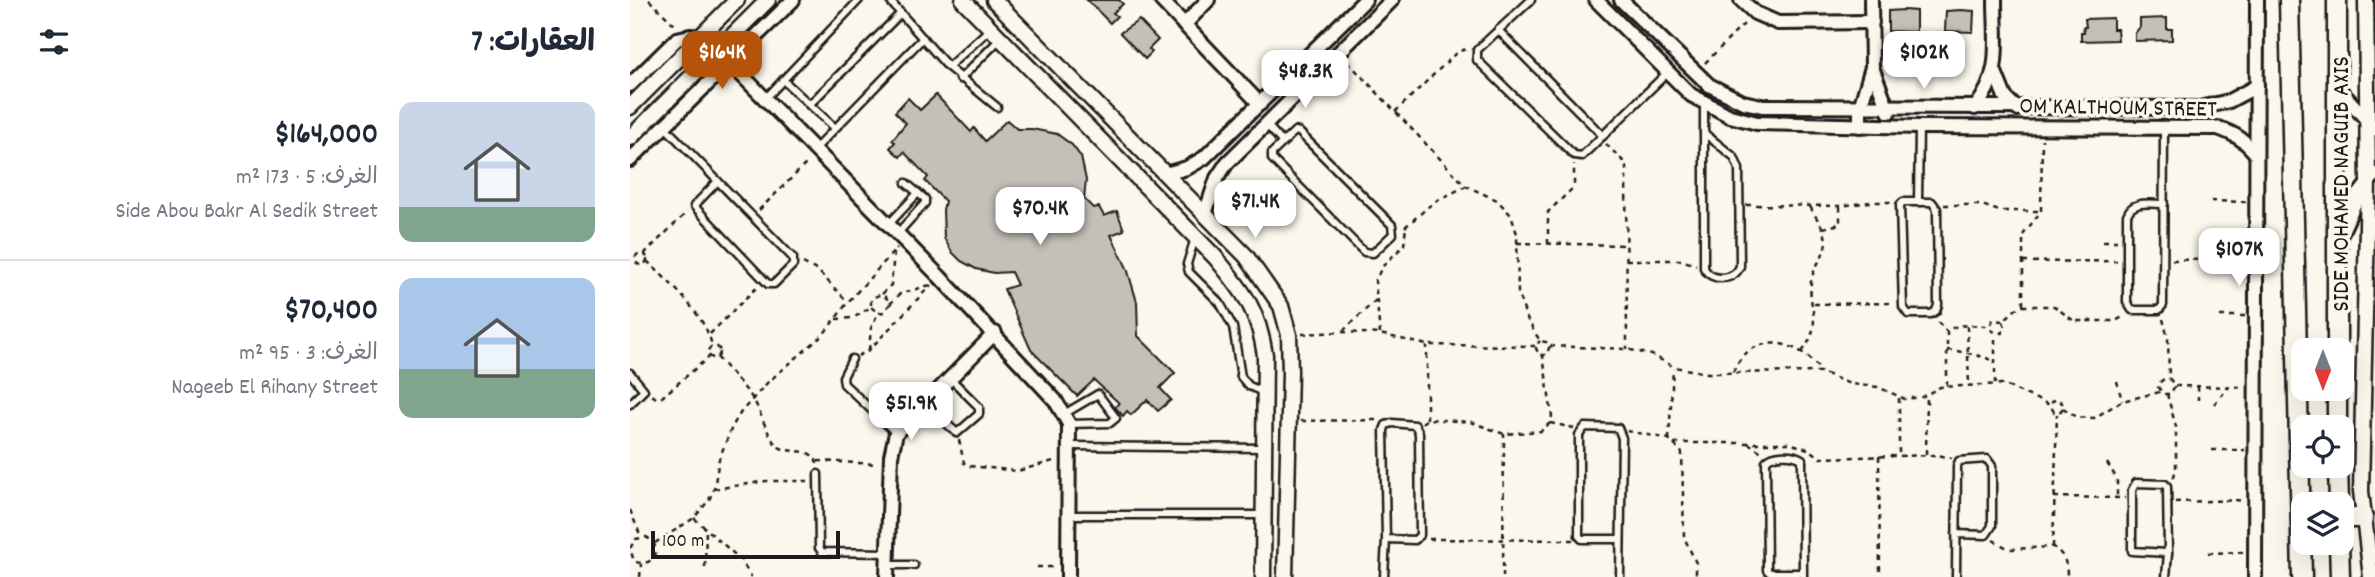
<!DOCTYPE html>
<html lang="ar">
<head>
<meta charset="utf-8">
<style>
	:root { --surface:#fff; --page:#f6f6f7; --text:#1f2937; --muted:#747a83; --line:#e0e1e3; --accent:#b45309 }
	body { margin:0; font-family:Dekko,"Playpen Sans Arabic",sans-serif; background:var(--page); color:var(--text); direction:rtl; height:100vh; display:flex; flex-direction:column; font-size:26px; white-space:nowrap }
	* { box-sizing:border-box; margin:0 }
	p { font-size:23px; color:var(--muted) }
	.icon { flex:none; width:38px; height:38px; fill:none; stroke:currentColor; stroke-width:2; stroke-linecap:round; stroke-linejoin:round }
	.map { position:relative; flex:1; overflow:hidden; direction:ltr }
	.drawer { display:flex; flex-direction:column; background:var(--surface); width:630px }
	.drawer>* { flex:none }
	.needle { width:46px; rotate:180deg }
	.tools { position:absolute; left:1661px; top:338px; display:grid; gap:14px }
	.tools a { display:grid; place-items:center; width:63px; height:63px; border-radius:14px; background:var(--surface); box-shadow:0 7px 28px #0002; font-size:35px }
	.scale { position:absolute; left:21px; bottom:18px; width:189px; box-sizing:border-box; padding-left:7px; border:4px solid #1c1c1c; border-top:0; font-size:19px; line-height:24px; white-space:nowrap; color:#1c1c1c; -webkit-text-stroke:5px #fbf7ec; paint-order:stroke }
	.price { position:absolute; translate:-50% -60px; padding:0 16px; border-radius:14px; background:#fff; color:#222; font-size:23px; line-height:46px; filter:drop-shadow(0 2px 4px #0008) }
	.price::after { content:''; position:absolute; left:50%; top:42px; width:21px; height:16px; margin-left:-10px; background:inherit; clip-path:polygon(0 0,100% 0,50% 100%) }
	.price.active { background:var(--accent); color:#fff }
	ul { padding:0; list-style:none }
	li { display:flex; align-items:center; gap:21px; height:175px; padding:0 35px }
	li+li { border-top:2px solid var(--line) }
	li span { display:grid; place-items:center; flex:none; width:196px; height:140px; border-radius:14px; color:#555 }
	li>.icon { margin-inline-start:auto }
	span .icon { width:84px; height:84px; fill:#fffc; stroke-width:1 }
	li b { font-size:30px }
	h2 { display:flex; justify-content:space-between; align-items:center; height:84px; padding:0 35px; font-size:30px }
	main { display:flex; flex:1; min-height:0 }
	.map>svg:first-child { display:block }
</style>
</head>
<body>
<main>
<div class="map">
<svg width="1745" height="577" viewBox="0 0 1745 577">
	<rect width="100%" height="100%" fill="#fbf7ec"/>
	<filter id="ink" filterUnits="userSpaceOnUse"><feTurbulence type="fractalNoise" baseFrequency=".0143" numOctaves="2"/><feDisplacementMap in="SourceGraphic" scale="14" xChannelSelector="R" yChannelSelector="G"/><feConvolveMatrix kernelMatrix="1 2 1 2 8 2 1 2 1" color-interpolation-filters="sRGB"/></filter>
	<g filter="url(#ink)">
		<g fill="#c3c0b8" stroke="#1c1c1c" stroke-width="2">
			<path d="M457,0H489L493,4L483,13L487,16L480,23Z"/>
			<path d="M1274,10L1286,11V32L1258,31V11Z"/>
			<path d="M1331,10L1344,11L1343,32L1315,31L1316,11Z"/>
			<path d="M1483,18V29H1487L1488,40L1451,41V32H1454L1453,27H1456L1455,19Z"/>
			<path d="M1537,18V29H1542V40L1505,41V33L1510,27V19Z"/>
			<path d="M509,20L528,40L519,49L522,52L515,59L490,33Z"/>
			<path d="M306,95L341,132L344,128L355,141L377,120L387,129H402L427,134L442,145L451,157L456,180L454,199L463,208L469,207L474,216L487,211L494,230L481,235L497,268L507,302L508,336L545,373L530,388L541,400L528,411L517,400L501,415L497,411L493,416L485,407L489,403L464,380L447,396L401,350L374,289L387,285L381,272L364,273L346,269L331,261L322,252L314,238L313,210L315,201L295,181L298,177L274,152L270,157L260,148L265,142L262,140L276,123L265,112L278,98L290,110Z"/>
		</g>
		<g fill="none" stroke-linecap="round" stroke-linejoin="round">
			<defs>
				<g id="service">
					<path d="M259,0L318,67L367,107"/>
					<path d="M901,0L847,50V60L944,155L952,156L1037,73"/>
					<path d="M868,30L973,136"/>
					<path d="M318,67L360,29"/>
					<path d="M330,79L370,39"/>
					<path d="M153,80L205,128"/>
					<path d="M136,98L229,0"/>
					<path d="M179,105L271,13"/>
					<path d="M637,125L652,142"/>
					<path d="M34,126C77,170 120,214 163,258V265L144,284H138L64,206L88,181"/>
					<path d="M665,131L669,132L762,225L763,234L743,253L734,252L642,159V153Z"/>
					<path d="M1074,133L1104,157L1109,169L1110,266C1105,281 1081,282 1074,268Z"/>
					<path d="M1074,133V104"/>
					<path d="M186,148L293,38"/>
					<path d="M1273,202H1302L1307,209L1308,305L1306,311L1301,314H1278L1273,307L1270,205Z"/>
					<path d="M1288,202L1289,127"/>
					<path d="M1534,204C1520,204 1502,200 1497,215V302L1502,310H1529L1533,305L1534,129"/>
					<path d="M258,225L288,193"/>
					<path d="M267,234L295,203V199L276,183"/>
					<path d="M565,238L557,264L559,272L590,303L603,327L611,377L619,386L633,392"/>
					<path d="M222,359L213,377L214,384L266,433"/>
					<path d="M0,373L14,390L0,404"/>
					<path d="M295,404L327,433L349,414V407L320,378"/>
					<path d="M434,414L468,394L486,418L480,423L439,424"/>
					<path d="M440,446L634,448"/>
					<path d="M188,474L189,548L192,552L259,553"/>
					<path d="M1506,483L1535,484L1537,486L1538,553L1502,551V490Z"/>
					<path d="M439,515H633"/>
					<path d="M258,565H284"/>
					<path d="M1173,573H1140L1137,570L1136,461C1143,453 1163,453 1172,459V465L1173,573V577"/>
					<path d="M754,577L756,539L754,430L756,425L762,423L785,425L789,433L790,535L785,540L756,539"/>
					<path d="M990,577L992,438L988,428L955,427L949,435V536L952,539H990"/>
					<path d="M1326,577L1327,466L1329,461L1357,459L1362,466V526L1356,535L1326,534"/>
					<path d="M1536,577L1538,553"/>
				</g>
				<g id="minor">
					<path d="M531,0L630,104"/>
					<path d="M966,0L1061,95L1100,116L1127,123L1289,127L1588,128C1605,134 1615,140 1626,154"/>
					<path d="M991,0L1079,85L1113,102L1132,106L1570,108L1599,101L1627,86"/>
					<path d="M1111,0L1125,13L1148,23L1242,22"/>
					<path d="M554,25L578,0"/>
					<path d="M99,62L309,276L425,400L439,424L438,577"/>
					<path d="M1242,67L1259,112"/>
					<path d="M1365,72L1375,97L1387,109"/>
					<path d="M0,85L47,39L60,36L70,37"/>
					<path d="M1707,87L1745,129"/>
					<path d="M1345,108C1373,73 1365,43 1365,0"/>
					<path d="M1230,126V108L1242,67L1241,0"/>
					<path d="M0,160L163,0"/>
					<path d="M535,174L557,168L574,158L735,0"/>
					<path d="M575,214L587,178L597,163L762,0"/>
					<path d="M1709,238L1728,196L1745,174"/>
					<path d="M257,577L261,456L266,433L365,333"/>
					<path d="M1625,577L1627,0"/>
				</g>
				<g id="tertiary">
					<path d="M333,0L585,257C614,292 628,309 635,355L633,577"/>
					<path d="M364,0L616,256L651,306L659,335L660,372L655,577"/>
					<path d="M1736,0L1738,182L1731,491L1741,577"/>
					<path d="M0,107L107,0"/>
					<path d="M0,138L138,0"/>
				</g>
				<g id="primary">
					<path d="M1659,0L1672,577"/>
					<path d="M1707,0V350"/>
					<path d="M1707,388V427"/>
					<path d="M1708,466L1709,504"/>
					<path d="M1712,518H1733"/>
					<path d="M1709,542L1710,577"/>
				</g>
			</defs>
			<use href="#service" stroke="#1c1c1c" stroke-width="11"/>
			<use href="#minor" stroke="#1c1c1c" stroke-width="18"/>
			<use href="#tertiary" stroke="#1c1c1c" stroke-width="19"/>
			<use href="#primary" stroke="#1c1c1c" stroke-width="23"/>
			<g stroke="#1c1c1c" stroke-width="2.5" stroke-dasharray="5 5" stroke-linecap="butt">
				<path d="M19,0L47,27"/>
				<path d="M718,62L836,186L867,200L881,215L887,234L888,294L897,319L910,341L916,342L920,346L916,355H909L905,346L910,341"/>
				<path d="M1075,63L1117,21"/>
				<path d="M765,112L827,52L839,48"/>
				<path d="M976,144L996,164L997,349"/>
				<path d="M1581,201L1616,202"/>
				<path d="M1116,205L1210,206L1240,202H1263"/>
				<path d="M1314,205H1352L1369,211H1411"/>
				<path d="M129,210L179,161"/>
				<path d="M775,227L804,202L836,186"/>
				<path d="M1193,228L1210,224V207"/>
				<path d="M1473,241H1487"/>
				<path d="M887,243L996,245"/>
				<path d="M918,244V212L942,189L944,185V164"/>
				<circle cx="11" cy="259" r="6"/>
				<path d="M14,254L57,212"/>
				<path d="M996,260H1051L1066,265"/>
				<path d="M1542,260L1615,259"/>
				<path d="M17,261C39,282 76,315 82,346"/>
				<path d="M1393,262L1487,261"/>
				<path d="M173,263L188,271L218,302"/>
				<path d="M252,294L261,285L264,253"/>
				<path d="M260,304L270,294L300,285"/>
				<path d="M1184,304L1264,303"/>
				<path d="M1393,305V235L1411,211L1412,139"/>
				<path d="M1590,316H1615"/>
				<path d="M206,319L223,318L241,307V300C249,292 256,294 260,304L254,312L248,313L241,307"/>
				<path d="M1533,319L1538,338L1539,378L1545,386L1540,394H1533L1528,387L1529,383L1535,378H1539"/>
				<path d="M1373,321L1363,320L1360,326L1362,331L1372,333L1375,327L1373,321L1386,309L1393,306H1424L1444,321H1486L1494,316"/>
				<path d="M1308,322L1317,332"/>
				<path d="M1337,326L1339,385"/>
				<path d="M713,331L746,300"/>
				<path d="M80,334L127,287"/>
				<path d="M672,334L712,332L750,334L797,345L905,346"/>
				<path d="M750,334L745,281L752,267L774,245L776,226"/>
				<circle cx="84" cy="352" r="6"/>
				<path d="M920,346L997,349L1022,355L1044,367L1077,373L1191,372L1220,384L1248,387L1275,399L1292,397L1310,387L1372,384L1420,405L1424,412L1431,411L1434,405L1428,399L1422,401L1420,405"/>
				<path d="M239,350L241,328L248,313"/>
				<path d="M1317,350C1326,350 1359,357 1365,362"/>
				<path d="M1172,352C1196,320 1175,307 1182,277C1186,262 1199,252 1195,235C1193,225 1184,216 1180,206"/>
				<path d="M228,356L239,350L301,285"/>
				<path d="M87,357C99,371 112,384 123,399C131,411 138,440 149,447C163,456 184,444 188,467"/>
				<path d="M1103,372C1120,330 1170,338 1191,372"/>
				<path d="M1487,381L1492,401"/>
				<path d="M1365,384V334"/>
				<path d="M1317,386V332C1326,322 1345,326 1359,326"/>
				<path d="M1545,386L1615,387"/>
				<path d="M1568,386V400"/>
				<path d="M1537,394L1546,427V469L1543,480"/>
				<path d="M22,395L26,398L32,397L80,356"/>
				<path d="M1269,398V456"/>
				<path d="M1584,404L1599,387"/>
				<path d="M1433,408L1447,417L1464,418L1492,401L1530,392"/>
				<path d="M797,419V346"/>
				<path d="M671,421L748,420"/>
				<path d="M792,423L797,419L841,422L874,434L911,431L920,423L922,416L913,356"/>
				<path d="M920,423L944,428"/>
				<path d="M997,431L1039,439L1052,453L1054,537L1066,563V577"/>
				<path d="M1039,439L1043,369"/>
				<path d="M329,440L334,463L339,466L388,471L427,460"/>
				<path d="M1044,443H1159L1181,450L1190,458L1307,455L1322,458"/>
				<path d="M1118,443L1133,453"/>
				<path d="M1582,450H1615"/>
				<path d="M1296,454L1297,394"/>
				<path d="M1249,456L1250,577"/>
				<path d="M188,461L247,464"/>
				<path d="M1477,463L1487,479V497"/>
				<path d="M84,489L136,481H178"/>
				<path d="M1424,497L1495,498"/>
				<path d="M1545,502L1615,500"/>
				<path d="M0,510L11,537"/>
				<path d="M64,518L111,560L121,577"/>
				<path d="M799,539L943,540"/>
				<path d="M1363,540L1379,549L1423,547C1435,555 1437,563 1437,577"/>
				<path d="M25,543L64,518L79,500L84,489L89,459L102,427L111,412L138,382L193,335L218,302L267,248"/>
				<path d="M1423,547L1427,414"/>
				<path d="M0,548L6,539L16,537C35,546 23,570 4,561L0,549"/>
				<path d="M1578,553L1615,552"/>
				<path d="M75,567L76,528"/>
				<path d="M407,567H425"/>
				<path d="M10,577L11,564"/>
				<path d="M873,577L874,434"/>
			</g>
			<use href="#service" stroke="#fbf7ec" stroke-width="6"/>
			<use href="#minor" stroke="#fbf7ec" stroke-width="12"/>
			<use href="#tertiary" stroke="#fbf7ec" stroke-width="14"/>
			<use href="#primary" stroke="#fbf7ec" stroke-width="18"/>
		</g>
	</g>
	<g text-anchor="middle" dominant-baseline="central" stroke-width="7" stroke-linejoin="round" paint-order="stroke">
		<g font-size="24" fill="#1c1c1c" stroke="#fbf7ec">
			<text transform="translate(1488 109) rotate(1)">OM KALTHOUM STREET</text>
			<text transform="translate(1713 184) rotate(-90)">SIDE MOHAMED NAGUIB AXIS</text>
		</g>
	</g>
</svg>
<div class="tools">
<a><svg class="needle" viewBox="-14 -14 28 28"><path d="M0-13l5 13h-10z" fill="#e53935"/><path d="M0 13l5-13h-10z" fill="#747a83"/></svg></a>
<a><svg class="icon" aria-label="locate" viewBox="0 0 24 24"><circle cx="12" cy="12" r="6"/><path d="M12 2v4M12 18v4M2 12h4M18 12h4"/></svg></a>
<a><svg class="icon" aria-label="layers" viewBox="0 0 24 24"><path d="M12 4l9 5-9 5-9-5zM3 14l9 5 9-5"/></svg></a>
</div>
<div class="scale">100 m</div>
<b class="price active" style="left:92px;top:91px">$164K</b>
<b class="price" style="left:1294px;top:91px">$102K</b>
<b class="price" style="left:675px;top:110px">$48.3K</b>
<b class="price" style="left:625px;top:240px">$71.4K</b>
<b class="price" style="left:410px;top:247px">$70.4K</b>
<b class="price" style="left:1609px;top:288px">$107K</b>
<b class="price" style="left:281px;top:442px">$51.9K</b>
</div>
<section class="drawer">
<h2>العقارات: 7<svg class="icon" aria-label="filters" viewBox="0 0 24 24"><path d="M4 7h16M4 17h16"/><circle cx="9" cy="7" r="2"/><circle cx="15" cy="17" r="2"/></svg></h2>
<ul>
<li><span style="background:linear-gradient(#c9d6e8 75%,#7fa58c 0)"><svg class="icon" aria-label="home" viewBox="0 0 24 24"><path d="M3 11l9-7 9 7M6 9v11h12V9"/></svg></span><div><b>$164,000</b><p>الغرف: 5 · 173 m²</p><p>Side Abou Bakr Al Sedik Street</p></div></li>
<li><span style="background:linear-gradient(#a9c7e8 65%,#7fa58c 0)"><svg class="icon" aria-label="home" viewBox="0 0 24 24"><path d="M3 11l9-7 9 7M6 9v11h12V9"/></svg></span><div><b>$70,400</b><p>الغرف: 3 · 95 m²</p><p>Nageeb El Rihany Street</p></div></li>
</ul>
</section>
</main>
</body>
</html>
